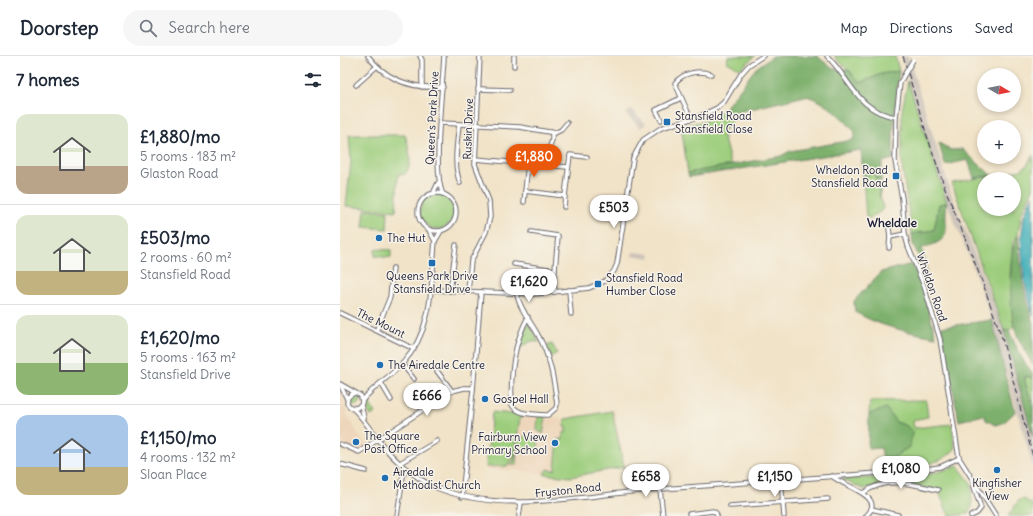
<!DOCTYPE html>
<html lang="en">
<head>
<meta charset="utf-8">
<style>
	:root { --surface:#fff; --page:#f6f6f7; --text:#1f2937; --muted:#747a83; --line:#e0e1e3; --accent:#ea580c }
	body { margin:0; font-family:Delius,sans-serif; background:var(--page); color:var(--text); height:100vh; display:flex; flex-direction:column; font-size:15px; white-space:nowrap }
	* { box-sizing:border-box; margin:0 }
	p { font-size:13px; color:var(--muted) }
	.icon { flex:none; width:22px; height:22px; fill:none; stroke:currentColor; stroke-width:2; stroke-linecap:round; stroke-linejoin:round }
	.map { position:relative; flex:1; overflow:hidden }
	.side { display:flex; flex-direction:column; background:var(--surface); width:340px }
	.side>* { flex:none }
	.needle { width:26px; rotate:100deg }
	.controls { position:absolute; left:637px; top:12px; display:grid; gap:8px }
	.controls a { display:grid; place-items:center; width:44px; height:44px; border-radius:50%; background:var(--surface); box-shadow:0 2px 6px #0003; font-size:20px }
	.price { position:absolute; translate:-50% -34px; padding:0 9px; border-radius:14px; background:#fff; color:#222; font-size:13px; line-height:26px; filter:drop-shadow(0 1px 2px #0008) }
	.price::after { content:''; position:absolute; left:50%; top:24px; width:12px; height:9px; margin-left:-6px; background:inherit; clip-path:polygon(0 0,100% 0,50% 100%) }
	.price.on { background:var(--accent); color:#fff }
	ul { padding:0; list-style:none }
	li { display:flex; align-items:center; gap:12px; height:100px; padding:0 16px }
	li+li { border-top:1px solid var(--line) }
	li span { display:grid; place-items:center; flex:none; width:112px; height:80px; border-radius:12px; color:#555 }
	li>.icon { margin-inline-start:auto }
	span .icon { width:48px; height:48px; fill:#fffc; stroke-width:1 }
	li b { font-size:17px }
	h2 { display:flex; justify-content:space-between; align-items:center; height:48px; padding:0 16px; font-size:17px }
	header { display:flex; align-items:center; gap:24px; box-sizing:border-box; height:56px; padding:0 20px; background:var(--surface); border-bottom:1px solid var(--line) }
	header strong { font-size:19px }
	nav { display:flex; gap:22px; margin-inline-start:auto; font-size:14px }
	.search { width:280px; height:36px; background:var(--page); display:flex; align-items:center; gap:10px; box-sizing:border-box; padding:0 14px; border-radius:22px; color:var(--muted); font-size:15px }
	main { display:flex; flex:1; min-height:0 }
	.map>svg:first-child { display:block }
</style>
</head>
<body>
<header>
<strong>Doorstep</strong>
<div class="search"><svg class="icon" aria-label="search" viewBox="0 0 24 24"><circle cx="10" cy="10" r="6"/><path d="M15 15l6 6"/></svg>Search here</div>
<nav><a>Map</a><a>Directions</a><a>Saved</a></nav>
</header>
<main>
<section class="side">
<h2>7 homes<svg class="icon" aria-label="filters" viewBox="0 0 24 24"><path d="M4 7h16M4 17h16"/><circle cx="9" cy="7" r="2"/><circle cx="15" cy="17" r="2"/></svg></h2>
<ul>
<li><span style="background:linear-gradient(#dfe7d0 65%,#b9a48a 0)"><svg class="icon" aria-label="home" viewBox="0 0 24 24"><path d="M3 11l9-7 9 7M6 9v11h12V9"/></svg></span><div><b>£1,880/mo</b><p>5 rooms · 183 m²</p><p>Glaston Road</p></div></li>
<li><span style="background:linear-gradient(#dfe7d0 70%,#c2b280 0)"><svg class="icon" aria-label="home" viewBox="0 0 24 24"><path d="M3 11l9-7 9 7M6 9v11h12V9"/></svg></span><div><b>£503/mo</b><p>2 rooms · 60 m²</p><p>Stansfield Road</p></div></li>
<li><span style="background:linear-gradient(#dfe7d0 60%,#8fb573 0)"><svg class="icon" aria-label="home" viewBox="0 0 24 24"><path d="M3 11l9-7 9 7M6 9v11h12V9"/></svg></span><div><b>£1,620/mo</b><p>5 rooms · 163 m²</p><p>Stansfield Drive</p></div></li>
<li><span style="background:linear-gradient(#a9c7e8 65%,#c2b280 0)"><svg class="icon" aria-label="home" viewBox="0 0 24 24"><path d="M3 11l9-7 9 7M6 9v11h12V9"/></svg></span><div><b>£1,150/mo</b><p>4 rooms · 132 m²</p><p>Sloan Place</p></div></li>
</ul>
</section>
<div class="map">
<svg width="693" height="460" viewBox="0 0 693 460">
	<rect width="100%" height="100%" fill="#f7f3e8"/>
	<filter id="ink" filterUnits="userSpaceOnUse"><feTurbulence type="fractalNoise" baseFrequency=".025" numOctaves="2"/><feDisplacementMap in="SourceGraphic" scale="8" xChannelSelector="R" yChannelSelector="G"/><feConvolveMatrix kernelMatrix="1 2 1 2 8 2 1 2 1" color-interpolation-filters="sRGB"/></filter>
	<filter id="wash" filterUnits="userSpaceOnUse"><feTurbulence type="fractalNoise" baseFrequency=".012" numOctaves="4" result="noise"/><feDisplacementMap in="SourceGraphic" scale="16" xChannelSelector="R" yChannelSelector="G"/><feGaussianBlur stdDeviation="0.9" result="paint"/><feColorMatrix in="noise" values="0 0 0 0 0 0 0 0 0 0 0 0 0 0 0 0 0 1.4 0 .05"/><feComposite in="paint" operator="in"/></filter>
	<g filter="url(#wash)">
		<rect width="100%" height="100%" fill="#f1e3c8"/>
		<g fill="#eed6bb">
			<path d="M0,328L4,337L3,347L7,354V359L26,391L19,396L6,390L0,382Z"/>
			<path d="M274,354L285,411L230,421L174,414H146L152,356L223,363Z"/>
		</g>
		<g fill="#ccc2b9">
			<path d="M561,0H568L611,137L664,274L693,381V412L652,264L630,203L607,147Z"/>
			<path d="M291,53L306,68L300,72L286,58Z"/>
			<path d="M293,196L311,198L310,202L292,199Z"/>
		</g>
		<g fill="#9ccd7c" stroke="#5f785c" fill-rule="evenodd">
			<path d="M388,0H415L400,13L387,6Z"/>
			<path d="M494,0H555L559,15L541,18L520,27Z"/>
			<path d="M568,25L607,147L599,148L594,174L572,178L562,110V54Z"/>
			<path d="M383,55L390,58L392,65L382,76L391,109L348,117L341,70L370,64Z"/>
			<path d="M9,79H65C69,91 74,110 64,119L58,118L56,155L6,150L11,105Z"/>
			<path d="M693,99V133L681,158L678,180L673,185L670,219L674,270L669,275L664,274L612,127L681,114L687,109ZM644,123H674V153H644Z"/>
			<path d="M535,118L543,152L541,155L530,162L526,161L523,119Z"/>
			<circle cx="97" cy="156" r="17"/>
			<path d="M25,154L48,156L47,173L23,171Z"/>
			<path d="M35,193L51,194V202L35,200Z"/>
			<path d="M187,269H190L199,286L191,285L180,292Z"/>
			<path d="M212,288L217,297L211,301L207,290Z"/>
			<path d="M685,320L693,322V345H691L685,326Z"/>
			<circle cx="15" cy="344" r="5"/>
			<path d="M28,344L35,357L31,360L26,352Z"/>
			<path d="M586,344L588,361L573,364L574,372L612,368L615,393C597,413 568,410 544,411L558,398L569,391L567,370L556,366L546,353L529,358L530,345Z"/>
			<path d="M272,355L284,411L230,421L204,418L207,413L215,414L218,383L223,384V377H226V371H224L225,363Z"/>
			<path d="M152,356L183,359L182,362H180L174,401L167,410L146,411Z"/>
			<path d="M198,360L206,361L203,378L197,374Z"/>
			<path d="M179,380L199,382L198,394L177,393L176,409H171L175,402Z"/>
			<path d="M618,410L631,427L632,450L628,458L609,460L598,434L556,426L524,433L500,423L583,420Z"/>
			<path d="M684,443L693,449V460H668L679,444Z"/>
		</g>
		<g fill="#7db06c" stroke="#506954">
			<path d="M433,0H477L493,13L509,14L520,27L541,18L559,15L553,77V103L542,106L540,141L535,118L523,119L521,94L349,121L348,117L441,100L450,95L513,84L515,76C502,61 485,44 465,40L390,58L383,55L416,12Z"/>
			<path d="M599,87L611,94L622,93L651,119L634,122L628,104L605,109Z"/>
			<path d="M607,147C602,174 617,183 582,192L587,217L573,188L572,178L594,174L599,148Z"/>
			<path d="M678,180L683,228L693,268V309C686,297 678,284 674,270C670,253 668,192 678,180Z"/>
			<path d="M572,208L583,233L596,281C567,276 541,271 515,256L514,245L541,216Z"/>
			<path d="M652,264L675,356L663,367L655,369L646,364L644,359L619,365L601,271Z"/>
			<path d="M664,274L669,275L680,299L693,319V322L685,320V326L691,344L693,345V381Z"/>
			<path d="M546,352L556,366L567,370L573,377L569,391L558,398L544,411L541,392L528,393L529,358Z"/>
		</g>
		<path fill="#3fafb9" stroke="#30687a" d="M693,138V260L684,224L681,184L684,159Z"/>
	</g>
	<g filter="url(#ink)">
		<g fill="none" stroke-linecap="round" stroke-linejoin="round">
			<defs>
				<g id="minor">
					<path d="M28,0C46,24 73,33 103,31"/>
					<path d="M80,0L82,4V31"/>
					<path d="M487,0C511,24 518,56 556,61"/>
					<path d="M174,10V0"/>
					<path d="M563,21L560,27L556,61L555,105L562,142L565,178L568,190L584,230L600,283L619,402L656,460"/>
					<path d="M16,29L36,11"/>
					<path d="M138,33L170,34"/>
					<path d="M351,63L335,27C343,16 360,14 371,18"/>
					<path d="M321,64L316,54L341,42"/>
					<path d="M100,67L180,71L215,77L221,74L227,67"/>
					<path d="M119,68C117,88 113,109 120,127"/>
					<path d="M135,103L228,111"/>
					<path d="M204,108L212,84V76"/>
					<path d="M185,135L225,140L230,99L247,101"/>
					<circle cx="97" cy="156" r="19"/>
					<path d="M93,138L98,127"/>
					<path d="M103,138C92,118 103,28 104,0"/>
					<path d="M184,146L188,107"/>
					<path d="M224,151L225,140"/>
					<path d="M89,174L95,185"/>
					<path d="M191,176L218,180L214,225L215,236"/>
					<path d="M550,181L565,178"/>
					<path d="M549,192L550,181L549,172"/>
					<path d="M174,208L215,214"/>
					<path d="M92,234L195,238L249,232L265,225L274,215L277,208L293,102L303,84L321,72L360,60L377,52L384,46L401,18L409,9L423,0"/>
					<path d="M229,234L231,258"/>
					<path d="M110,235L116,189"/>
					<path d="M128,235L131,205L146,176L150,161L149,145L135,108L140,0"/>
					<path d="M177,238C179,252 191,266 198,279C210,300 214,324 217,348L216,352L208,359C197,358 178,360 172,349C170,319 174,287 188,261"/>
					<path d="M0,257L74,293"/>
					<path d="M37,273L50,241L53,212"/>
					<path d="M62,308L74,323"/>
					<path d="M97,315L112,335"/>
					<path d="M41,327L51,344"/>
					<path d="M0,328L21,340L22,347L17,352L10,351L7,347L8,341L14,337"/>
					<path d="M1,330L7,343"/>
					<path d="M22,345C34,330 50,321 63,307C94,273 91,228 95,185L101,175"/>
					<path d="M21,349L24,362"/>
					<path d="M12,352C24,362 29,373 39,385C54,404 75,422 97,432C168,460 248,438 322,433C408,426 493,421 579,414L600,411L619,402"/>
					<path d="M0,388L19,396L112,335L124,332H133"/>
					<path d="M60,407L97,385"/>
					<path d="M0,408L26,415"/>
					<path d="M492,420C502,430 548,440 526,460"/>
					<path d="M441,423L444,460"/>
					<path d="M320,433L323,460"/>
					<path d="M523,437C547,420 572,428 598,434"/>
					<path d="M122,441L133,334L141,236"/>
					<path d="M390,450L488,443"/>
					<path d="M531,453L558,459"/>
					<path d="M349,458L373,455L376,457L377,460"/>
					<path d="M57,460L63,420L67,413"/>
					<path d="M179,460L181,447"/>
					<path d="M631,460L637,457L641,452L633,428L634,424"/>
				</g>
			</defs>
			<use href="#minor" stroke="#6a666c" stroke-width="5.5"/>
			<use href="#minor" stroke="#fff" stroke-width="3.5"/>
			<path stroke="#22223b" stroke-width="1" stroke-dasharray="6 3" stroke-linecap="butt" d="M563,0L587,80L605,132L642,225L662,282L693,401"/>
			<defs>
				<path id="minor-bridge" d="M563,21L573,4"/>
			</defs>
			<use href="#minor-bridge" stroke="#6a666c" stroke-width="5.5" stroke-linecap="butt"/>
			<use href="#minor-bridge" stroke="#fff" stroke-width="3.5"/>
		</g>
	</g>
	<g fill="#1f6fb2" stroke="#f7f3e8" stroke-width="1.5">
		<rect x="323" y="62" width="8" height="8" rx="2"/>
		<rect x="552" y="116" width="8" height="8" rx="2"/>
		<circle cx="39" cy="182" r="4"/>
		<rect x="88" y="203" width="8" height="8" rx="2"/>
		<rect x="254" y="224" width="8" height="8" rx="2"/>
		<circle cx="40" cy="309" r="4"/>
		<circle cx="145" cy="343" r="4"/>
		<circle cx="16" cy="386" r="4"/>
		<circle cx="215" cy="387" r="4"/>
		<circle cx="657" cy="414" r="4"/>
		<circle cx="45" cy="422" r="4"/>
	</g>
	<g text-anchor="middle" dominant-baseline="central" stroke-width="3" stroke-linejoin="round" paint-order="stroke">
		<g font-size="11" fill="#22223b" stroke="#f7f3e8" text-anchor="start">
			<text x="335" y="60">Stansfield Road<tspan x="335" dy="13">Stansfield Close</tspan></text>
			<text x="548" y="114" text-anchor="end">Wheldon Road<tspan x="548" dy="13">Stansfield Road</tspan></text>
			<text x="47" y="182">The Hut</text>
			<text x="92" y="220" text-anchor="middle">Queens Park Drive<tspan x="92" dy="13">Stansfield Drive</tspan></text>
			<text x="266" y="222">Stansfield Road<tspan x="266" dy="13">Humber Close</tspan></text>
			<text x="48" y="309">The Airedale Centre</text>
			<text x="153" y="343">Gospel Hall</text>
			<text x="24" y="380">The Square<tspan x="24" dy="13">Post Office</tspan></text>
			<text x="207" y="381" text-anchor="end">Fairburn View<tspan x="207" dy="13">Primary School</tspan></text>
			<text x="53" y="416">Airedale<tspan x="53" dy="13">Methodist Church</tspan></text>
			<text x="657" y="427" text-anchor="middle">Kingfisher<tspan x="657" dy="13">View</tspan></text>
		</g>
		<g font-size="11" fill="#22223b" stroke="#f7f3e8">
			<text transform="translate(92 62) rotate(-87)">Queen's Park Drive</text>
			<text transform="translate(128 73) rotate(-88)">Ruskin Drive</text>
			<text transform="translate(592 231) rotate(71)">Wheldon Road</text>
			<text transform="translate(41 267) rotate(26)">The Mount</text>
			<text transform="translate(228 434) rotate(-6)">Fryston Road</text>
		</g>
		<g font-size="12" font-weight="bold" fill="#22223b" stroke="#f7f3e8">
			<text x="552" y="166">Wheldale</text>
		</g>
	</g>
</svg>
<div class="controls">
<a><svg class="needle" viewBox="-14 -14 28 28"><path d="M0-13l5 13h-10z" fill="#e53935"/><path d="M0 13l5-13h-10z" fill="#747a83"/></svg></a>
<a>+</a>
<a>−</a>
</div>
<b class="price on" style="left:194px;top:122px">£1,880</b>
<b class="price" style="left:274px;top:173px">£503</b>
<b class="price" style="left:189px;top:247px">£1,620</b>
<b class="price" style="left:87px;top:361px">£666</b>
<b class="price" style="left:561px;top:434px">£1,080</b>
<b class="price" style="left:306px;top:442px">£658</b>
<b class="price" style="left:435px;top:442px">£1,150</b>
</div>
</main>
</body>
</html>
